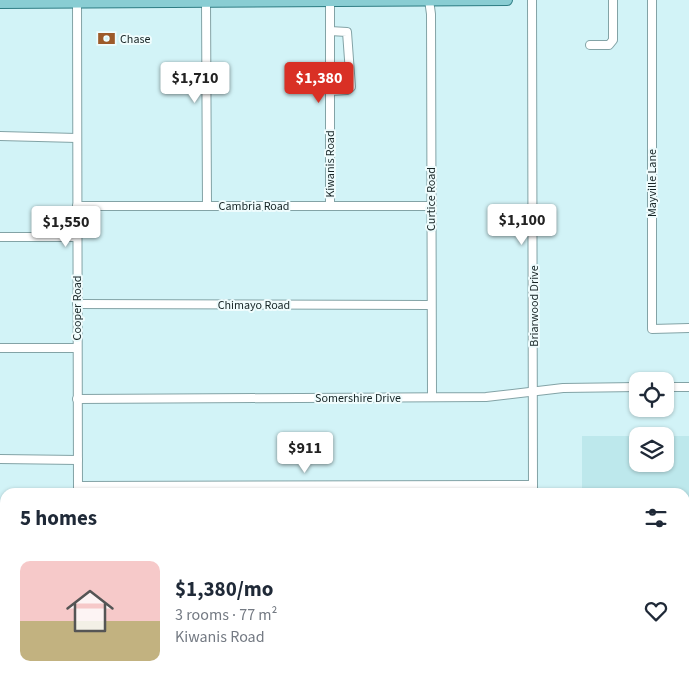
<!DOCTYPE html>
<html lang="en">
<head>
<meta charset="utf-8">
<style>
	:root { --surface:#fff; --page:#f2f2f3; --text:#1f2937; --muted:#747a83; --accent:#d93025 }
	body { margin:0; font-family:"Source Sans 3",sans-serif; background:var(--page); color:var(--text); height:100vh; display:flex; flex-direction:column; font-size:19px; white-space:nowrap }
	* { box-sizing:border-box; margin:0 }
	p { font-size:16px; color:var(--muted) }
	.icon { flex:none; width:28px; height:28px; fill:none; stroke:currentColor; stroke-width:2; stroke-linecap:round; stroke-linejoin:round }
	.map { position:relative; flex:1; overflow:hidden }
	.drawer { position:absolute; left:0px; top:488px; width:690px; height:196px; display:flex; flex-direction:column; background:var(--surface); border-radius:15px 15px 0 0; box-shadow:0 1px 4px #0004 }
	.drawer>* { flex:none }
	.tools { position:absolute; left:629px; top:372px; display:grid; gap:10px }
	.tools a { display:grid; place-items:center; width:45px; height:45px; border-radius:10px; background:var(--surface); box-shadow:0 1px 4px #0004; font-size:25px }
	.price { position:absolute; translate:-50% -42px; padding:0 11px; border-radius:5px; background:#fff; color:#222; font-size:16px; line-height:32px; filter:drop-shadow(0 1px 2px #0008) }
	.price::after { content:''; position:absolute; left:50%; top:30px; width:15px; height:11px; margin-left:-8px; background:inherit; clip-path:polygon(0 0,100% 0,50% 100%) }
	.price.selected { background:var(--accent); color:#fff }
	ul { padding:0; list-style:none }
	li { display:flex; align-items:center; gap:15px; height:125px; padding:0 20px }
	li span { display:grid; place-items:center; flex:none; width:140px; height:100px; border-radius:10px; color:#555 }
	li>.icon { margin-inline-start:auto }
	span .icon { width:60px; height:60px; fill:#fffc; stroke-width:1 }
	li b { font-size:21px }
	h2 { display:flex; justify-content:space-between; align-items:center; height:60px; padding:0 20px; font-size:21px }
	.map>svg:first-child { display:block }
</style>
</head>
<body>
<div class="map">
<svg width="689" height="683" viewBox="0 0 689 683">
	<rect width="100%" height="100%" fill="#d2f3f7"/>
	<g fill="#bde8ec" fill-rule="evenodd">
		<path d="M582,436H689V581H685V492H582ZM638,436H665V464H638Z"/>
		<path d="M0,629H5V679H73V683H0Z"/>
	</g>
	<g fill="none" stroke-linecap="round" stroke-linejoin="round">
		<defs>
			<g id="minor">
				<path d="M77,0L78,492"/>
				<path d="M429,0L431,14L432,397"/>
				<path d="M532,0L533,492"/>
				<path d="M652,0V329L689,328"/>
				<path d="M330,1V206"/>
				<path d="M206,2L207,206"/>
				<path d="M330,31L347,32L351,87L347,90L330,91"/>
				<path d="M590,45H609L613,40V0"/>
				<path d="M0,136L77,138"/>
				<path d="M77,206H431"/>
				<path d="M0,237H77"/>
				<path d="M77,304L431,305"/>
				<path d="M0,348H77"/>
				<path d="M665,387H689"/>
				<path d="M77,399L486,397L563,388L638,387"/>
				<path d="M0,459L78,460"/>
				<path d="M78,486L533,485"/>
				<path d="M0,569H5"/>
				<path d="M685,631H689"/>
				<path d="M0,635H5"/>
				<path d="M78,679V683"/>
				<path d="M423,679L428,683"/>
				<path d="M533,679V683"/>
				<path d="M48,683L49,679"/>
				<path d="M345,683V679"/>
			</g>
			<path id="major" d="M0,3L507,0"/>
		</defs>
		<use href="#minor" stroke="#83a3a6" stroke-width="10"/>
		<use href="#major" stroke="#2e7c83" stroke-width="12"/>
		<use href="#minor" stroke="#fff" stroke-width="8"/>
		<use href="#major" stroke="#89cdd3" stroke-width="10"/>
	</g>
	<defs>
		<symbol id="bank-bare" viewBox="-9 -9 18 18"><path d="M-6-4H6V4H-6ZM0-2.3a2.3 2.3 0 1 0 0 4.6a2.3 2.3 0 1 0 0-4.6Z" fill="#9d5a2a" stroke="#effcfd" stroke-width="2.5" paint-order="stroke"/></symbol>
	</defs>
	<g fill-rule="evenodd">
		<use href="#bank-bare" x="94" y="26" width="25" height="25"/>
	</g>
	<g text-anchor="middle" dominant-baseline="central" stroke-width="4" stroke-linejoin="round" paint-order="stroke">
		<g font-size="12" fill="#172425" stroke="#effcfd" text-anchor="start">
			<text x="120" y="39">Chase</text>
		</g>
		<g font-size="12" fill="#172425" stroke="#effcfd">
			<text transform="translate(330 164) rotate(-90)">Kiwanis Road</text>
			<text transform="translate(652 183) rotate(-90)">Mayville Lane</text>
			<text transform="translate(431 199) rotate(-90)">Curtice Road</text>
			<text x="254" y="206">Cambria Road</text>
			<text x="254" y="305">Chimayo Road</text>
			<text transform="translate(534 306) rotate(-90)">Briarwood Drive</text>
			<text transform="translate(77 308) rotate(-90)">Cooper Road</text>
			<text x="358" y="398">Somershire Drive</text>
		</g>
	</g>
</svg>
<div class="tools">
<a><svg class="icon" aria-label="locate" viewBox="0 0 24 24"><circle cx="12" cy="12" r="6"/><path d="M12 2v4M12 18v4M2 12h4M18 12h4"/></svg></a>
<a><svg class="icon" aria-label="layers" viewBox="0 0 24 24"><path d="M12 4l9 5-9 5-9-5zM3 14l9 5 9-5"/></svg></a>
</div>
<b class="price" style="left:195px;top:104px">$1,710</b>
<b class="price selected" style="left:319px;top:104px">$1,380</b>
<b class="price" style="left:522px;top:246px">$1,100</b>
<b class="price" style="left:66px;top:248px">$1,550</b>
<b class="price" style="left:305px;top:474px">$911</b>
<section class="drawer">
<h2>5 homes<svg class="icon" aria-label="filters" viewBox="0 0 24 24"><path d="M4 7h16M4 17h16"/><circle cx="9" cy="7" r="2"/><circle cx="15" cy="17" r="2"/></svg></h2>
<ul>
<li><span style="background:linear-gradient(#f6c9c9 60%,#c2b280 0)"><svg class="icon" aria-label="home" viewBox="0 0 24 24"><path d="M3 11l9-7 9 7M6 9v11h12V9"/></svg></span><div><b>$1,380/mo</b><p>3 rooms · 77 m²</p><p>Kiwanis Road</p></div><svg class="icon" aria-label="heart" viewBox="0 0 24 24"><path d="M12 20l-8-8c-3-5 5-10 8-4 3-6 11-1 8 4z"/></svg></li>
</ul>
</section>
</div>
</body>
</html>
